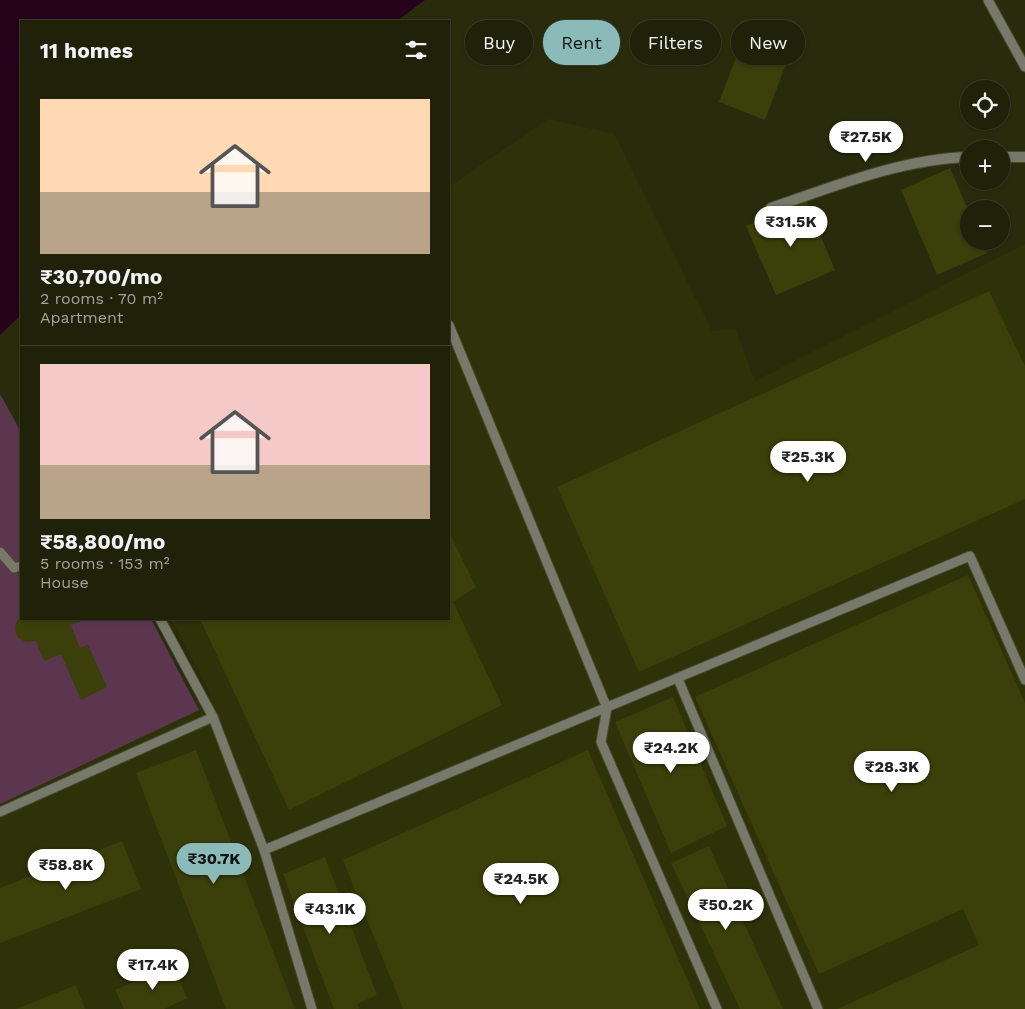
<!DOCTYPE html>
<html lang="en">
<head>
<meta charset="utf-8">
<style>
	:root { --surface:#1f2109; --page:#272912; --text:#f1f3f6; --muted:#a1a39c; --line:#3c3e2a; --accent:#8bbbb9 }
	body { margin:0; font-family:"Work Sans",sans-serif; background:var(--page); color:var(--text); height:100vh; display:flex; flex-direction:column; font-size:19px; white-space:nowrap }
	* { box-sizing:border-box; margin:0 }
	p { font-size:16px; color:var(--muted) }
	.icon { flex:none; width:28px; height:28px; fill:none; stroke:currentColor; stroke-width:2; stroke-linecap:round; stroke-linejoin:round }
	.map { position:relative; flex:1; overflow:hidden }
	.sheet { position:absolute; left:20px; top:20px; width:430px; height:600px; display:flex; flex-direction:column; background:var(--surface); border-radius:0px; box-shadow:0 1px 4px #0004,0 0 0 1px var(--line) }
	.sheet>* { flex:none }
	.top-card { position:absolute; left:465px; top:20px; width:475px; height:45px; display:flex; gap:10px }
	.tools { position:absolute; left:960px; top:80px; display:grid; gap:10px }
	.tools a { display:grid; place-items:center; width:50px; height:50px; border-radius:50%; background:var(--surface); box-shadow:0 1px 4px #0004,0 0 0 1px var(--line); font-size:25px }
	.price { position:absolute; translate:-50% -42px; padding:0 11px; border-radius:18px; background:#fff; color:#222; font-size:16px; line-height:32px; filter:drop-shadow(0 1px 2px #0008) }
	.price::after { content:''; position:absolute; left:50%; top:30px; width:15px; height:11px; margin-left:-8px; background:inherit; clip-path:polygon(0 0,100% 0,50% 100%) }
	.price.on { background:var(--accent); color:#111 }
	ul { padding:0; list-style:none }
	li { display:grid; align-content:center; gap:10px; height:265px; padding:0 20px }
	li+li { border-top:1px solid var(--line) }
	li span { display:grid; place-items:center; height:155px; border-radius:0px; color:#555 }
	li>.icon { margin-inline-start:auto }
	span .icon { width:90px; height:90px; fill:#fffc; stroke-width:1 }
	li b { font-size:21px }
	h2 { display:flex; justify-content:space-between; align-items:center; height:60px; padding:0 20px; font-size:21px }
	.pill { padding:0 18px; border-radius:22px; background:var(--surface); box-shadow:0 1px 4px #0004,0 0 0 1px var(--line); font-size:18px; line-height:45px }
	.pill.on { background:var(--accent); color:#111 }
	.map>svg:first-child { display:block }
</style>
</head>
<body>
<div class="map">
<svg width="1025" height="1009" viewBox="0 0 1025 1009">
	<rect width="100%" height="100%" fill="#292c0c"/>
	<path fill="#2e3209" d="M548,119L614,134L712,331L735,328L755,381L1025,244V1009H0V785L211,695L171,619H449V187Z"/>
	<path fill="#5c364e" d="M0,394L21,432V619H151L199,710L0,804Z"/>
	<path fill="#26021b" d="M0,0H425L397,21H21V315L0,335Z"/>
	<g fill="#3b3f0a">
		<path d="M741,44L787,61L765,120L719,102Z"/>
		<path d="M950,168L969,212V241H982L987,253L937,275L901,190Z"/>
		<path d="M806,200L835,270L776,295L746,226Z"/>
		<path d="M989,291L1025,366V499L639,672L557,487Z"/>
		<path d="M449,532L476,587L453,602L502,705L289,810L200,619H449Z"/>
		<path d="M968,575L1025,703V1009H837L979,945L963,909L819,974L695,697Z"/>
		<path d="M21,616V619H86L71,625L80,648L88,645L107,687L81,700L61,654L44,661L36,641L26,642L18,638L15,630L16,622Z"/>
		<path d="M673,697L727,826L671,853L615,722Z"/>
		<path d="M196,750L295,1009H226L136,773Z"/>
		<path d="M588,750L700,1009H403L343,860Z"/>
		<path d="M122,841L141,889L0,943V888Z"/>
		<path d="M709,846L783,1009H740L671,863Z"/>
		<path d="M325,857L377,995L357,1004L359,1009H334L283,874Z"/>
		<path d="M173,965L187,998L164,1009H124L115,990Z"/>
		<path d="M76,985L85,1009H16Z"/>
	</g>
	<g fill="none" stroke-linecap="round" stroke-linejoin="round">
		<defs>
			<g id="lane">
				<path d="M988,0L1025,67"/>
				<path d="M449,325L607,708L601,742L717,1009"/>
				<path d="M0,552L14,568L21,566"/>
				<path d="M160,619L213,717"/>
				<path d="M678,679L818,1009"/>
				<path d="M0,812L213,717L264,850L312,1009"/>
				<path d="M264,850L970,556L1025,680"/>
			</g>
			<g id="street">
				<path d="M1001,157H1025"/>
				<path d="M771,208C835,186 901,159 969,157"/>
			</g>
		</defs>
		<use href="#lane" stroke="#474a2c" stroke-width="11"/>
		<use href="#street" stroke="#474a2c" stroke-width="12"/>
		<use href="#lane" stroke="#77796b" stroke-width="9"/>
		<use href="#street" stroke="#77796b" stroke-width="10"/>
	</g>
</svg>
<div class="tools">
<a><svg class="icon" aria-label="locate" viewBox="0 0 24 24"><circle cx="12" cy="12" r="6"/><path d="M12 2v4M12 18v4M2 12h4M18 12h4"/></svg></a>
<a>+</a>
<a>−</a>
</div>
<b class="price" style="left:866px;top:163px">₹27.5K</b>
<b class="price" style="left:791px;top:248px">₹31.5K</b>
<b class="price" style="left:808px;top:483px">₹25.3K</b>
<b class="price" style="left:671px;top:774px">₹24.2K</b>
<b class="price" style="left:892px;top:793px">₹28.3K</b>
<b class="price on" style="left:214px;top:885px">₹30.7K</b>
<b class="price" style="left:66px;top:891px">₹58.8K</b>
<b class="price" style="left:521px;top:905px">₹24.5K</b>
<b class="price" style="left:726px;top:931px">₹50.2K</b>
<b class="price" style="left:330px;top:935px">₹43.1K</b>
<b class="price" style="left:153px;top:991px">₹17.4K</b>
<div class="top-card">
<a class="pill">Buy</a>
<a class="pill on">Rent</a>
<a class="pill">Filters</a>
<a class="pill">New</a>
</div>
<section class="sheet">
<h2>11 homes<svg class="icon" aria-label="filters" viewBox="0 0 24 24"><path d="M4 7h16M4 17h16"/><circle cx="9" cy="7" r="2"/><circle cx="15" cy="17" r="2"/></svg></h2>
<ul>
<li><span style="background:linear-gradient(#ffd9b3 60%,#b9a48a 0)"><svg class="icon" aria-label="home" viewBox="0 0 24 24"><path d="M3 11l9-7 9 7M6 9v11h12V9"/></svg></span><div><b>₹30,700/mo</b><p>2 rooms · 70 m²</p><p>Apartment</p></div></li>
<li><span style="background:linear-gradient(#f6c9c9 65%,#b9a48a 0)"><svg class="icon" aria-label="home" viewBox="0 0 24 24"><path d="M3 11l9-7 9 7M6 9v11h12V9"/></svg></span><div><b>₹58,800/mo</b><p>5 rooms · 153 m²</p><p>House</p></div></li>
</ul>
</section>
</div>
</body>
</html>
